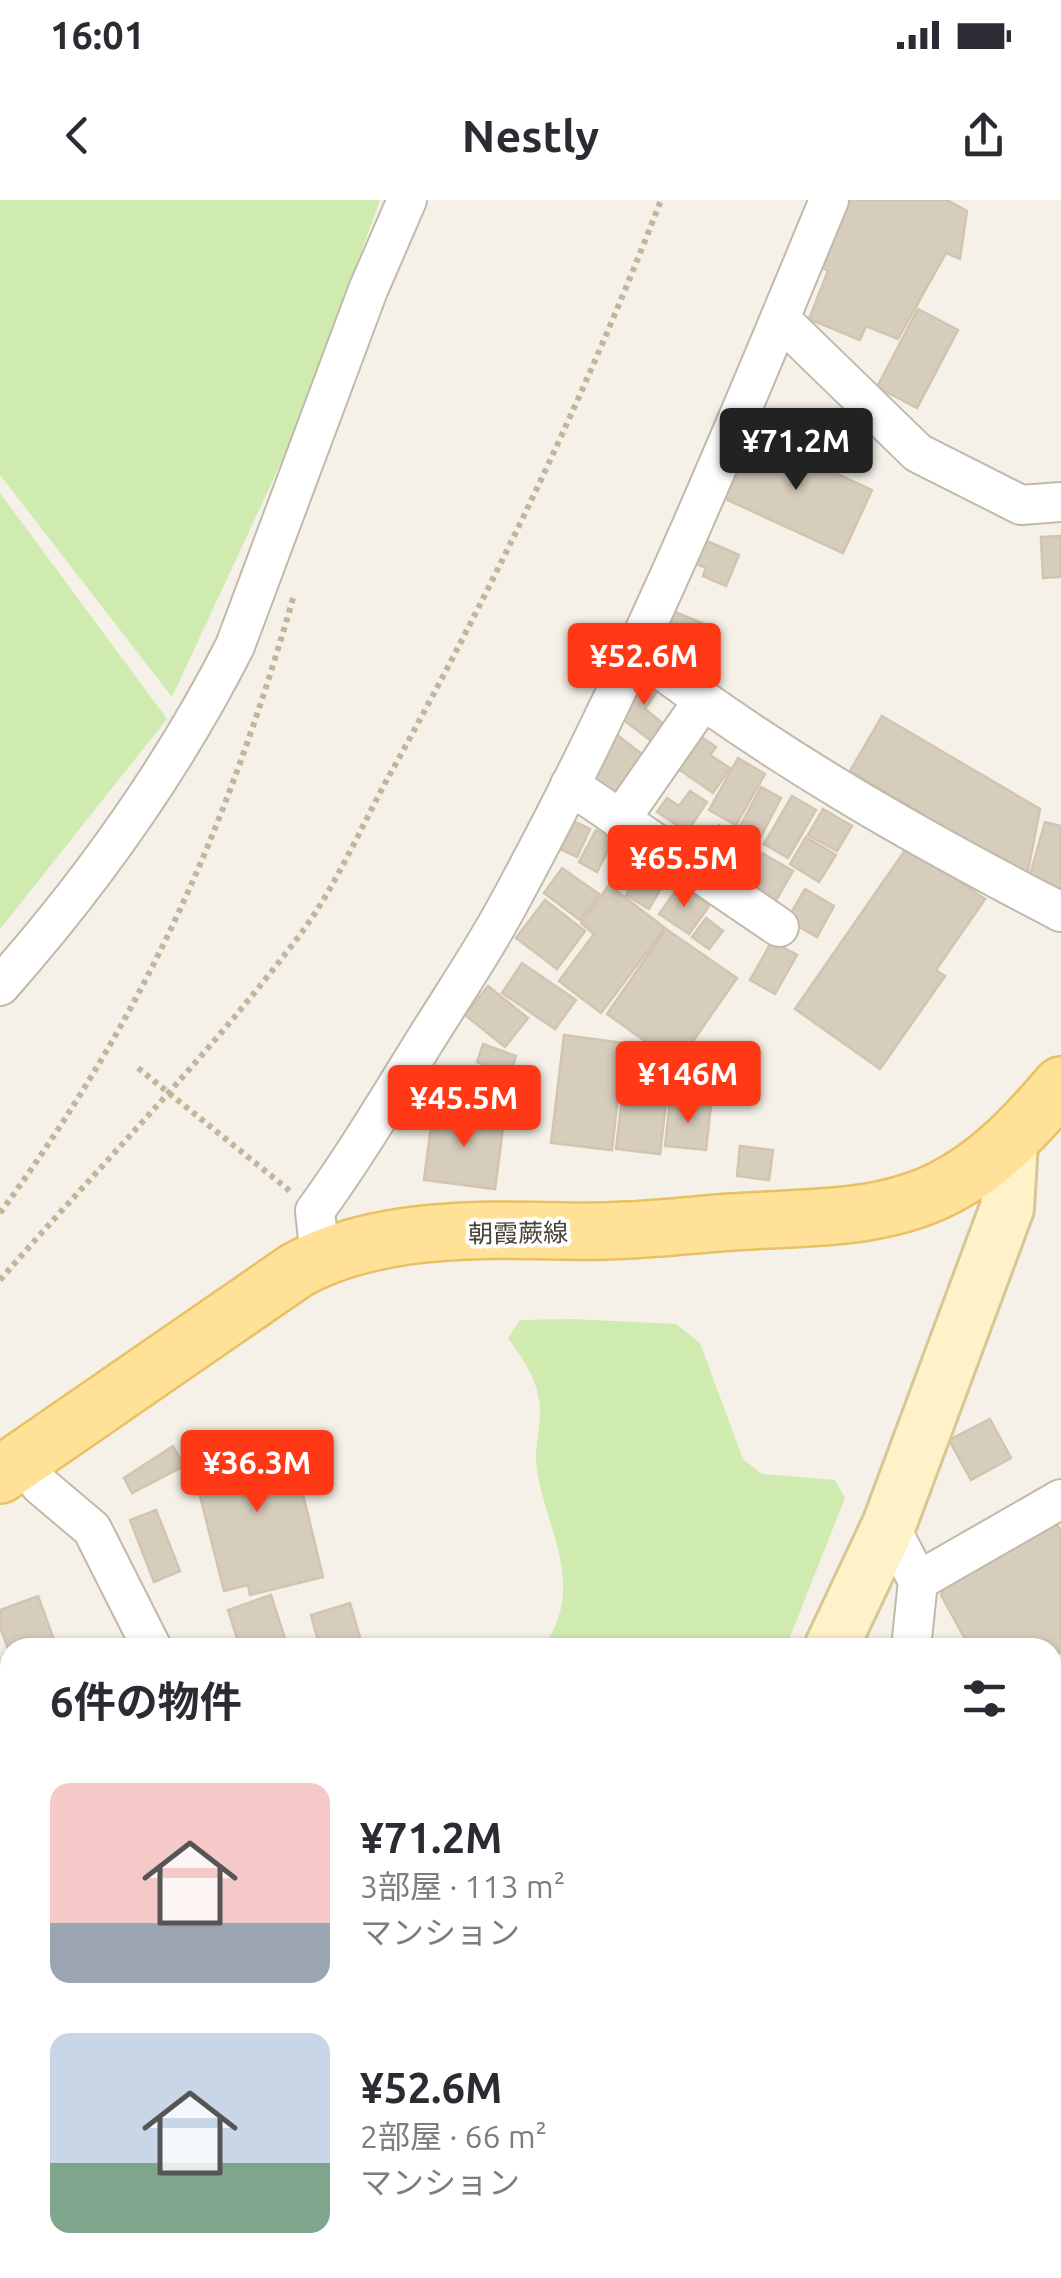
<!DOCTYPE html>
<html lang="ja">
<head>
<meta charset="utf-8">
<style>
	:root { --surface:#fff; --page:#f7f7f7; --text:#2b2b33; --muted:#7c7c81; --accent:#ff3815 }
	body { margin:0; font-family:Ubuntu,"Noto Sans JP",sans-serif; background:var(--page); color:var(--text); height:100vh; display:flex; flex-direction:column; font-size:38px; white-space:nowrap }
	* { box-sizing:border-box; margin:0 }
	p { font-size:32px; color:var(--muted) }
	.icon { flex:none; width:55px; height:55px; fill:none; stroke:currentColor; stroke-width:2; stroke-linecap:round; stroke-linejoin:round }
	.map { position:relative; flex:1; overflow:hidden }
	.sheet { position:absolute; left:0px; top:1438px; width:1062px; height:642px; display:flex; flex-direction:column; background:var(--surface); border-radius:30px 30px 0 0; box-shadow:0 2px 8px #0004 }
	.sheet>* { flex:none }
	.price { position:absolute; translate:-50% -85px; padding:0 22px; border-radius:10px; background:var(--accent); color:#fff; font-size:32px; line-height:65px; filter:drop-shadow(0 2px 5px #0008) }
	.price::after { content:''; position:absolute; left:50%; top:60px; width:30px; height:22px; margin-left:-15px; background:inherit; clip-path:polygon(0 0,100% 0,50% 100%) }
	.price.selected { background:#222; color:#fff }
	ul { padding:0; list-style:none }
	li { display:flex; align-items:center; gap:30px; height:250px; padding:0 50px }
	li span { display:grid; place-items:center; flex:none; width:280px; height:200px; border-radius:20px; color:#555 }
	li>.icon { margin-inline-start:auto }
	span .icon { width:120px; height:120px; fill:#fffc; stroke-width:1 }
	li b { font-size:42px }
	h2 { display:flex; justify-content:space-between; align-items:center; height:120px; padding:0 50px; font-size:42px }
	.status { display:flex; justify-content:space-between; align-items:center; height:70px; padding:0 50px; background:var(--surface); direction:ltr }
	.status svg { height:28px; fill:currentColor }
	header { display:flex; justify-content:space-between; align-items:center; height:130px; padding:0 50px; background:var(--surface); font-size:45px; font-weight:700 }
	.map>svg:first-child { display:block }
</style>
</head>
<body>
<div class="status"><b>16:01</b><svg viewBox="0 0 49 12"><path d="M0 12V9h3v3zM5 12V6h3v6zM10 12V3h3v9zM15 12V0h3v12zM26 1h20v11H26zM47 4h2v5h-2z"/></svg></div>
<header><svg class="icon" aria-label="back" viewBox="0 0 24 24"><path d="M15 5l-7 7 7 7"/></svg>Nestly<svg class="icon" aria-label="share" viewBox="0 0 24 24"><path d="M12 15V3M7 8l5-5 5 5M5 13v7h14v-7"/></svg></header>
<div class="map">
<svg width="1061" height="2078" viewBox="0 0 1061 2078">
	<rect width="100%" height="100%" fill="#f5f1e8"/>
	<g fill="#d0ebb0">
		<path d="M0,0H380L299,224L172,497L0,275Z"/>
		<path d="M0,293L167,519L0,729Z"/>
		<path d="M572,1119L676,1124L700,1143L743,1259L762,1274L835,1280L845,1298L786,1447H543C587,1386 547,1333 537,1270C533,1247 543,1222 539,1200C536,1177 521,1156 508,1138L520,1120Z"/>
	</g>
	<g fill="#d7cdbd" stroke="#d2c5b0" stroke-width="2.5">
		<path d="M846,0H947L967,11L960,59L946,53L898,139L866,126L860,140L809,119L828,71L820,67Z"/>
		<path d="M918,109L958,130L917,208L877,187Z"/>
		<path d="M750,233L872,290L843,353L721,297Z"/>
		<path d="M1061,336V377L1043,378L1041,337Z"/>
		<path d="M702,339L739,355L726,386L703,376L706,368L692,362Z"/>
		<path d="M670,410L702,423L689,457L656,443Z"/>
		<path d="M642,468L663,482L645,509L670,529L658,546L618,516Z"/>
		<path d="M882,516L1040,609L1027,676L920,620L923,614L850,571Z"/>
		<path d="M612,531L647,558L613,601L586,580Z"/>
		<path d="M693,531L716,547L710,555L730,568L713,593L671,564Z"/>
		<path d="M738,558L765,574L736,625L709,610Z"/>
		<path d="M761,587L781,598L759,640L739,628Z"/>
		<path d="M690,591L707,602L687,632L657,612L667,598L679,606Z"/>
		<path d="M792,596L816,610L788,658L764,644Z"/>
		<path d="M823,609L852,626L837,651L808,635Z"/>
		<path d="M568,618L590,629L577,657L554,646Z"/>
		<path d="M1045,622L1061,626V691L1028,682Z"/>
		<path d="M719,625L747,640L726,677L699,662Z"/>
		<path d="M596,630L614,639L597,672L579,662Z"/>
		<path d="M806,637L836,655L819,682L790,664Z"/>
		<path d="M908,646L985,699L936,770L945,776L880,869L795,809Z"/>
		<path d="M762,653L793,671L775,702L744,684Z"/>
		<path d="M562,668L599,694L580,720L544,693Z"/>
		<path d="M641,669L664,683L649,709L626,695Z"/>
		<path d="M609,685L665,728L601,813L559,781L594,734L581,723Z"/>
		<path d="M680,685L709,706L689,734L659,714Z"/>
		<path d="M805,689L834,706L817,737L787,720Z"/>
		<path d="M545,700L585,731L557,769L516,738Z"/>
		<path d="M706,718L723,731L709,749L692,737Z"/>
		<path d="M666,729L737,778L677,864L607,814Z"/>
		<path d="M772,741L797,755L775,794L750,780Z"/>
		<path d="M522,763L576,800L555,829L502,793Z"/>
		<path d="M488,786L528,818L505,847L465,815Z"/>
		<path d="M564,835L624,843L612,950L551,943Z"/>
		<path d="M483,844L516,856L510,874L477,862Z"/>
		<path d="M626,865L670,870L660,954L616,949Z"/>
		<path d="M670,901L711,905L706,950L665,946Z"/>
		<path d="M433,911L504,920L495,989L424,980Z"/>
		<path d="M740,946L773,950L769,980L737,976Z"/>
		<path d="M990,1219L1011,1258L971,1280L949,1240Z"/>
		<path d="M252,1234L255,1245L289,1236L323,1377L250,1395L248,1385L224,1391L191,1260L220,1253L217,1243Z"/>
		<path d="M173,1246L184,1266L132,1293L124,1278Z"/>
		<path d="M156,1310L180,1371L154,1382L130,1320Z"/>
		<path d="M1051,1318L1061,1330V1452L1052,1455V1448H970L941,1395L947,1382Z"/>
		<path d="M271,1395L288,1448H240L228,1410Z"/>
		<path d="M38,1396L57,1448H10V1454L0,1427V1410Z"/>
		<path d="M350,1403L363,1448H320L311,1415Z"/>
		<path d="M10,1524V1556L0,1562V1529Z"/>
		<path d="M10,1560V1592L7,1594L0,1582V1566Z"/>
		<path d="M1061,1601V1738L1059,1739L1052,1724V1604Z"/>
		<path d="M10,1667V1722L0,1728V1672Z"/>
		<path d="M10,1887V1924L0,1930V1893Z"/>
		<path d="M10,1928V1962L9,1963L0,1948V1934Z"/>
		<path d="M10,2049V2070H32L38,2078H0V2056Z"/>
		<path d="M93,2070H120L125,2078H79Z"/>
		<path d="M124,2070H148L153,2078H129Z"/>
		<path d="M195,2070H236L224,2078H200Z"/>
		<path d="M318,2070H333L338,2078H306Z"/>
		<path d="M772,2070H791L796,2078H776Z"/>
		<path d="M965,2070H991L976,2078H970Z"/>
	</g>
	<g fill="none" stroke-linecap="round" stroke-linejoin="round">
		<defs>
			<g id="street">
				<path d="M782,121L918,253L1021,305L1061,302"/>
				<path d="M637,451C768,553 914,636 1061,712"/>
				<path d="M570,585L779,727"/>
				<path d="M620,620L702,502"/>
				<path d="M0,786C91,683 173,568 235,446L368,90L407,0"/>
				<path d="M320,1057L315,1011C355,956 390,897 426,839C454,794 484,750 509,703C632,477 731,238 829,0"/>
				<path d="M23,1258L40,1285L92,1329L152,1448"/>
				<path d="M889,1325L918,1381L1061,1299"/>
				<path d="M911,1448L918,1381"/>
				<path d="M0,1507L7,1503"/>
				<path d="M0,1619L10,1613"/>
				<path d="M0,1744L10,1738"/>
				<path d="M0,1794L10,1811"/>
				<path d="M165,2070L170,2078"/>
				<path d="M501,2070L506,2078"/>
				<path d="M1021,2070L1026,2078"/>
				<path d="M742,2078L751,2070"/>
			</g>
			<g id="secondary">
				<path d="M831,1448L889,1325L1007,1008L1011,942"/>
				<path d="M0,2028L10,2021"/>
			</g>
			<path id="primary" d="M0,1275L297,1070C375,1027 478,1029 565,1031C621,1033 677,1026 732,1022C802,1017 878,1021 942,989C990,965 1026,926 1061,885"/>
		</defs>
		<use href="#street" stroke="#c1b9aa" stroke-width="42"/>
		<use href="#secondary" stroke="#d7c696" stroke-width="58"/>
		<use href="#primary" stroke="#e9c162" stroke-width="60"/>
		<g stroke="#c3b59b" stroke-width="6" stroke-dasharray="5 5" stroke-linecap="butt">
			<path d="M138,868L290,991"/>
			<path d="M0,1013C145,815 227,629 294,395"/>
			<path d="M0,1080C101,964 210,855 302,732C338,683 364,620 394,567C495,384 586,194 661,0"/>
		</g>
		<use href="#street" stroke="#fff" stroke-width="38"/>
		<use href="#secondary" stroke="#fff2c8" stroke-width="52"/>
		<use href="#primary" stroke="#ffe197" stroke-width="55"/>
	</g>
	<g text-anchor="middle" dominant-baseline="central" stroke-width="8" stroke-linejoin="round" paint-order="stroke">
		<g font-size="25" fill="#494236" stroke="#fff">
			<text transform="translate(518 1033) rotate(-1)">朝霞蕨線</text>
		</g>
	</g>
</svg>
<b class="price selected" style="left:796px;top:293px">¥71.2M</b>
<b class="price" style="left:644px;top:508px">¥52.6M</b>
<b class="price" style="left:684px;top:710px">¥65.5M</b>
<b class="price" style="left:688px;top:926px">¥146M</b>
<b class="price" style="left:464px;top:950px">¥45.5M</b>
<b class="price" style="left:257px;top:1315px">¥36.3M</b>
<section class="sheet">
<h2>6件の物件<svg class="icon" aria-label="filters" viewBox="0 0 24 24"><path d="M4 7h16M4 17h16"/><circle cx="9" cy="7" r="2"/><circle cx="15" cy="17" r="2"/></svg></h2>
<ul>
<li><span style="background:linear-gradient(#f6c9c9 70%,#9aa5b1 0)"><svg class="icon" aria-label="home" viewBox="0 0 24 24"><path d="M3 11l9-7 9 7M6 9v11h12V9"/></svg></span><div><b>¥71.2M</b><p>3部屋 · 113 m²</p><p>マンション</p></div></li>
<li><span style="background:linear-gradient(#c9d6e8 65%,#7fa58c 0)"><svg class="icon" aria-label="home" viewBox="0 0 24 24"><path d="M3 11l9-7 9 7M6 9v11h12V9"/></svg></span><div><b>¥52.6M</b><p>2部屋 · 66 m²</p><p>マンション</p></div></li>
</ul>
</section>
</div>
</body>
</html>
